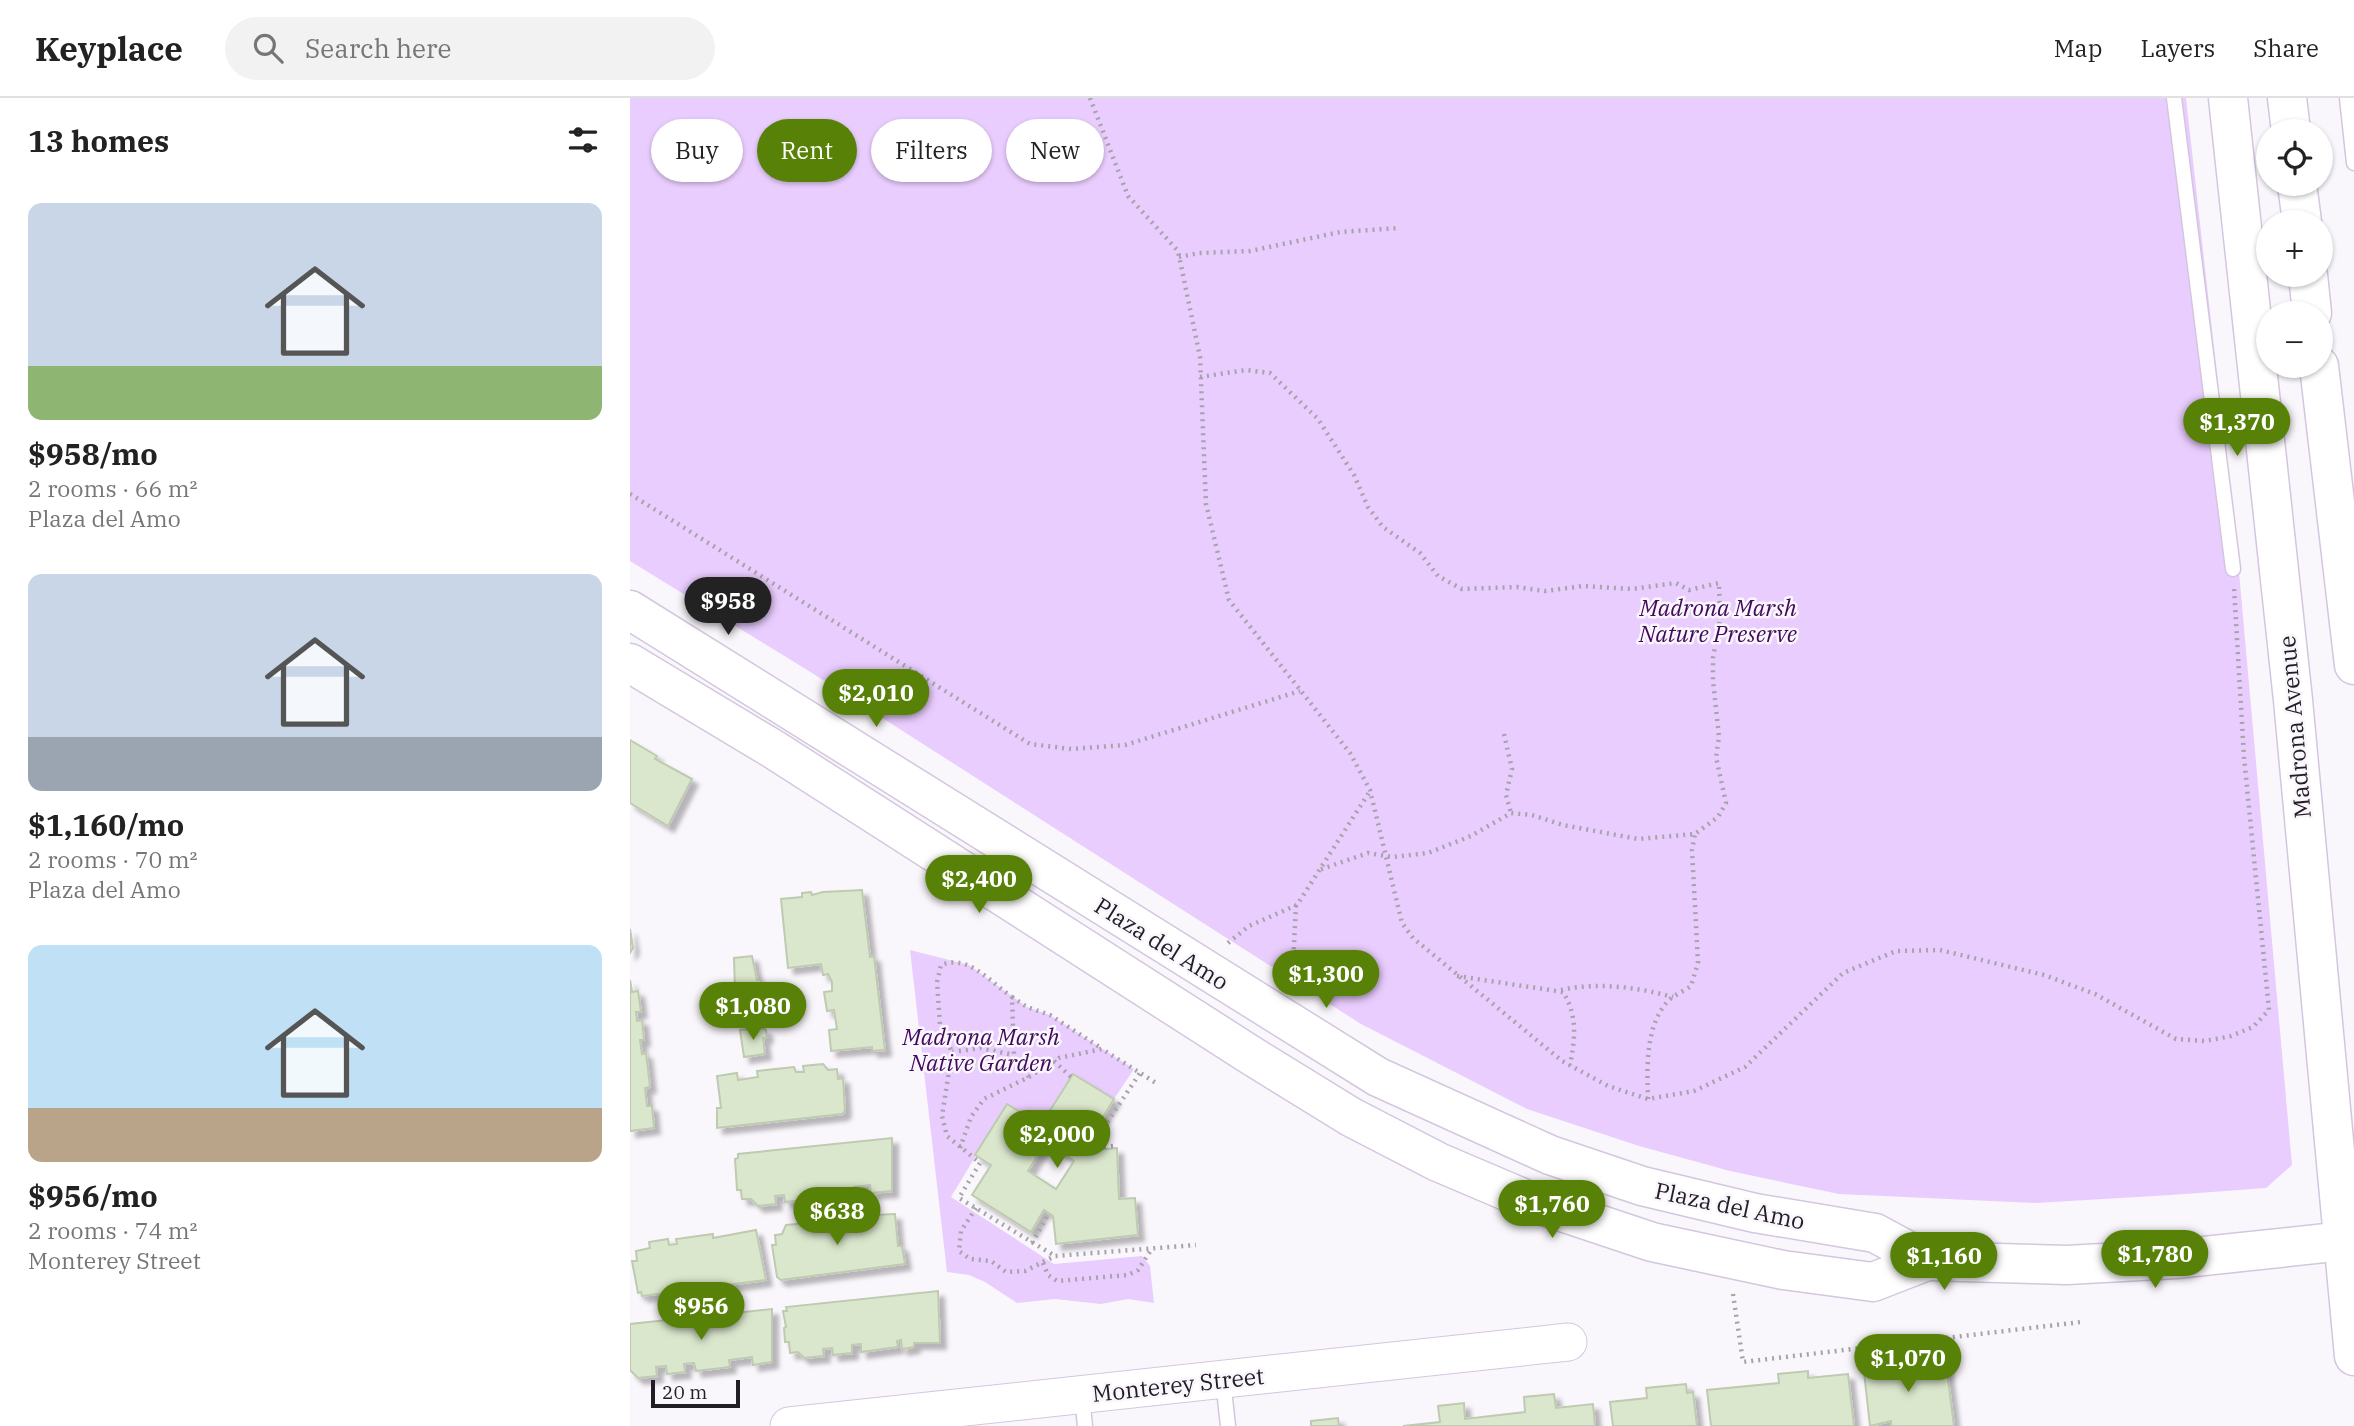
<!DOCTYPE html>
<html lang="en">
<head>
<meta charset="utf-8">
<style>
	:root { --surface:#fff; --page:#f2f2f2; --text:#222; --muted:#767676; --line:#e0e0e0; --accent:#588207 }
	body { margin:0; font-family:"IBM Plex Serif",serif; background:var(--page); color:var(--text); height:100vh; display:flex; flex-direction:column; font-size:26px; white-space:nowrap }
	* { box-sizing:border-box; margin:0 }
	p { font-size:23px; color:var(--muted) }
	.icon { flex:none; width:38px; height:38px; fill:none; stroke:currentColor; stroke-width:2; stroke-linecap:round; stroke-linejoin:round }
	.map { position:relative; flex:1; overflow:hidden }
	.drawer { display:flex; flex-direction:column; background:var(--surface); width:630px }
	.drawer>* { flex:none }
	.banner { position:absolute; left:21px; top:21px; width:665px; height:63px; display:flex; gap:14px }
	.buttons { position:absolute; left:1626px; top:21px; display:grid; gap:14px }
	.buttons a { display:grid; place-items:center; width:77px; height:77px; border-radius:50%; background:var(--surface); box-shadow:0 2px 5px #0004; font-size:35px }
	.scale { position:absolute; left:21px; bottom:18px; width:89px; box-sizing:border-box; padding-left:7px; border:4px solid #221c25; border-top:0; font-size:19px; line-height:24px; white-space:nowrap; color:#221c25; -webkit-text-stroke:5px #faf7fc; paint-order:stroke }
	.price { position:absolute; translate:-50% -60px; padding:0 16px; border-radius:24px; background:var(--accent); color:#fff; font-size:23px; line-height:46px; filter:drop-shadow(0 2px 4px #0008) }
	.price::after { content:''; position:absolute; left:50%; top:42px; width:21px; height:16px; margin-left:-10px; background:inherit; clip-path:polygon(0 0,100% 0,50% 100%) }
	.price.selected { background:#222; color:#fff }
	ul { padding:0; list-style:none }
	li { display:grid; align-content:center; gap:14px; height:371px; padding:0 28px }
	li span { display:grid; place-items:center; height:217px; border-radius:14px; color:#555 }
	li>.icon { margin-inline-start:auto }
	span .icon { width:126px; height:126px; fill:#fffc; stroke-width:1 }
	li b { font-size:30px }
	h2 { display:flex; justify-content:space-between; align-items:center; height:84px; padding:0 28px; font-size:30px }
	.tag { padding:0 24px; border-radius:32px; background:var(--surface); box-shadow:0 2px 5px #0004; font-size:24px; line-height:63px }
	.tag.selected { background:var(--accent); color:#fff }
	header { display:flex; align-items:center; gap:42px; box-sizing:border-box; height:98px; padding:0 35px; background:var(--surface); border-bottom:2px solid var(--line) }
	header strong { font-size:33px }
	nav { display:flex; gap:38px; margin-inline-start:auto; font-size:24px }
	.search { width:490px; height:63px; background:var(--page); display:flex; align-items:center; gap:18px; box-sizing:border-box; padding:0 24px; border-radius:38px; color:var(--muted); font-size:26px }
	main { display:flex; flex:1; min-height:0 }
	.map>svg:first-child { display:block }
</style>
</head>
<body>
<header>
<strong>Keyplace</strong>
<div class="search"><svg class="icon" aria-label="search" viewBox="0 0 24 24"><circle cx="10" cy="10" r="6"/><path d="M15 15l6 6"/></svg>Search here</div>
<nav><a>Map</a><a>Layers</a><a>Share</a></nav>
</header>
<main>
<section class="drawer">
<h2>13 homes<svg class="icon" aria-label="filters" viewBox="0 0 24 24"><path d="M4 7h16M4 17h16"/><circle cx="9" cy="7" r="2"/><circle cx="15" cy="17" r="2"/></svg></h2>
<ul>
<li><span style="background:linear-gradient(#c9d6e8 75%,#8fb573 0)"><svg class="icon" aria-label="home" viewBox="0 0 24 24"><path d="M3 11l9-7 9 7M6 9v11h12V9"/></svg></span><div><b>$958/mo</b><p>2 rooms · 66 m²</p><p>Plaza del Amo</p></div></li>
<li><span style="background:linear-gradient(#c9d6e8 75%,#9aa5b1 0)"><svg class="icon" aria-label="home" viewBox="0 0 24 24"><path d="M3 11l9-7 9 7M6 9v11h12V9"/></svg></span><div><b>$1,160/mo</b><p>2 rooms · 70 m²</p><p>Plaza del Amo</p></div></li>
<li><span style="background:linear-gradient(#bfe0f5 75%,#b9a48a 0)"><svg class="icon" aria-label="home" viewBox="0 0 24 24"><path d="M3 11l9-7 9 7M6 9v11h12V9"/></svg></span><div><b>$956/mo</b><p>2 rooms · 74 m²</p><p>Monterey Street</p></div></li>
</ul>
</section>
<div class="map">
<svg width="1724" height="1328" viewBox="0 0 1724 1328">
	<defs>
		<filter id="shadow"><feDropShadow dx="6" dy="6" stdDeviation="2" flood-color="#0004"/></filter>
	</defs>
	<rect width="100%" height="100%" fill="#faf7fc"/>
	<g fill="#e9cdfe">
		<path d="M0,0H1556L1609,474L1662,1067L1636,1090L1541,1097L1406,1105L1209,1096L1100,1073L1009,1048L897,1011L731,926L182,575L0,463Z"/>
		<path d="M280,852L339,867L397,909L420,917L504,971L484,1001L443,976L411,1027L377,1006L321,1099L424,1166L512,1158L520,1168L524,1205L498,1201L471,1206L425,1201L387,1205L355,1184L339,1177L317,1174Z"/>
	</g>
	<g fill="#dae7cd" stroke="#becab1" stroke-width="2" fill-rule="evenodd" filter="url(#shadow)">
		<path d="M0,642L27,658L25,661L62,681L38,728L0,705Z"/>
		<path d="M232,792L240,859L244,858L255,952L242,953V949L201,953L199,932L207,931L204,912L197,913L194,894L202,893V884L198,876L193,877L191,866L158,870L151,801L172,799V795L181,794L182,797L193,794Z"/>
		<path d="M0,831L3,850L0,855Z"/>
		<path d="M122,858L127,882H131L132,888L129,892L105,894L104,860Z"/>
		<path d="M0,882L2,894L8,893L11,914H6L7,923L12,922L14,942H10L12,956L16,955L20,989L15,990L17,1008H22L24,1030L0,1033Z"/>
		<path d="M132,930L136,932L137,939L133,940L135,956L114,959L110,932Z"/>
		<path d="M193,966L198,972L207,971L208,981L213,980L215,1013L212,1016L87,1030V1010H91L87,978L107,975L108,982L128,979L127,973L164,969L166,974H174L173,968Z"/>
		<path d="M443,976L484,1001L452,1053L487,1050L489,1101L505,1100L508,1137L426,1146L423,1118L414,1112L401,1134L342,1097L361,1067L345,1057L377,1006L411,1027ZM416,1044L444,1063L426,1091L398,1073Z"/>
		<path d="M262,1040V1093L241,1095L240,1087L224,1089V1098L183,1102L182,1094H174V1102L155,1104L154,1097L145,1098L146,1106L128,1108L121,1101H112L111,1092H107L105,1061L108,1060V1056Z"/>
		<path d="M265,1116L268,1148H272L275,1166L151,1182L147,1179L142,1147H146L145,1137L152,1136L156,1127L177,1125V1132L187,1131L186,1124L223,1120L224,1125L245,1123L244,1117Z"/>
		<path d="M126,1132L136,1182L12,1198L11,1194L8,1195L2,1163H7L6,1153L20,1150L19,1144L38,1141L39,1147L47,1146L46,1141L83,1136V1140Z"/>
		<path d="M308,1193L310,1245H284V1249L272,1251L271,1242L267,1243L268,1249L231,1254V1246L222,1247V1255L203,1257L202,1250L193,1251L194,1258L174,1260L168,1254L160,1255L159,1244H155L154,1230L156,1229L153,1213H157L156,1209Z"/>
		<path d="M142,1211V1264L123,1267L122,1259L99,1262L100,1269L66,1273L64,1265L54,1266L55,1274L37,1276L36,1268L26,1269L27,1278L8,1280L0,1272V1226Z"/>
		<path d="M1278,1261L1279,1269L1316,1265L1324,1328H1261V1323L1240,1328L1234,1274H1238V1265Z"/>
		<path d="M1178,1273V1280L1218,1276L1224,1328H1081L1077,1292L1149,1285L1148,1276Z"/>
		<path d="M1056,1286L1057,1295L1063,1294L1067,1328H983L980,1304L1017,1300L1016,1290Z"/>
		<path d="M924,1296L926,1310L963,1306L965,1328H773L810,1324L808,1308L834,1305L835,1321L895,1314L894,1299Z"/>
		<path d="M708,1320L709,1328H681V1323Z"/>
	</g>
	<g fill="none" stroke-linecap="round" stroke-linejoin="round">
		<defs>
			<g id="service">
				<path d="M1544,0L1603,471"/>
				<path d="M1717,0L1724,65"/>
				<path d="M593,1282L598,1328"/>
				<path d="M452,1298L455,1328"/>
			</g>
			<path id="tertiary" d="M159,1328L938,1244"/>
			<g id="secondary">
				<path d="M1598,0L1663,602L1724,1258"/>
				<path d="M1657,0L1661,33"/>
				<path d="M1667,86L1672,124"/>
				<path d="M1678,177L1682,215"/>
				<path d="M1689,268L1724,567"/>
				<path d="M0,512L748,979L920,1057L1012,1088L1125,1115L1245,1135L1297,1163L1437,1167L1546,1161L1724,1142"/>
				<path d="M0,565L143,651L622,958L721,1019L808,1064L902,1104L1022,1144L1153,1172L1243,1184L1297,1163"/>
			</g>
		</defs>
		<use href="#service" stroke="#d4c6df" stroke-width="17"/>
		<use href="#tertiary" stroke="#d4c6df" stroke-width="39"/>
		<use href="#secondary" stroke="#d4c6df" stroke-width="41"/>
		<g stroke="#a7a3a9" stroke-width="4.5" stroke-dasharray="2 5" stroke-linecap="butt">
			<path d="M460,0L498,98L548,153L570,259L576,406L599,502L720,655L740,692L772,825L783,840L932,963L978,988L1018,1001L1064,993L1115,969L1213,875L1266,853L1310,852L1414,877L1465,896L1546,941L1575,943L1601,938L1623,929L1639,912L1614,659L1604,490"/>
			<path d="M549,159L569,155L620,153L710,134L769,130"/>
			<path d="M570,279L616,272L640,275L688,321L724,377L738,409L753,429L790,455L808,478L832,491L887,489L915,493L953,488L1002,491L1046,485L1059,492L1089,485L1090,521L1083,560V582L1089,639L1086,659L1096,705L1088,719L1065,736L1008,741L933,727L902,717L881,715L841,738L798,755L762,759L738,755L689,772"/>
			<path d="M0,396L400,646L441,651L495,647L670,593"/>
			<path d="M874,636L882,671L876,697L881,715"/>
			<path d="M598,845L619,828L667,807L740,693"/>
			<path d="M827,878L933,894C948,918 945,941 940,967"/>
			<path d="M662,886L666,807"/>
			<path d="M931,892C967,884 1007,889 1043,899"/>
			<path d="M382,899L397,909L420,917L471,950"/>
			<path d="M322,954L351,950L384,957"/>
			<path d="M424,963L441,979"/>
			<path d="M399,979L384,957L382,899C360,884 339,856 311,867L307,884L310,927L322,954L312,1018L317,1038L350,1065L329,1100L425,1158"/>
			<path d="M1018,1001C1017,971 1015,928 1038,903C1044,897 1054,893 1061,888L1068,865L1062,752L1065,736"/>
			<path d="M330,1050L341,1019L354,1001L399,979L429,960L472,951L526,985"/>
			<path d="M460,1050L484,1048"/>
			<path d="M458,1053L510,975"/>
			<path d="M346,1110L331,1133L329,1153L340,1161L361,1163L376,1174L395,1173L425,1158L566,1147"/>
			<path d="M402,1145L419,1115"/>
			<path d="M413,1165L418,1177L427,1183L498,1177L508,1172L521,1152"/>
			<path d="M1103,1196L1113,1264L1451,1224"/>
		</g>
		<use href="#service" stroke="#fff" stroke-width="14"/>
		<use href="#tertiary" stroke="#fff" stroke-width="37"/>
		<use href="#secondary" stroke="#fff" stroke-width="38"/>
	</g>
	<g text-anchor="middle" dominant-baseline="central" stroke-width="5" stroke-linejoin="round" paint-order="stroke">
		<g font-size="23" font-style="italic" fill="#43085f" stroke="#faf7fc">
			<text x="1088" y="509">Madrona Marsh<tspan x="1088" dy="26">Nature Preserve</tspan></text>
			<text x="351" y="938">Madrona Marsh<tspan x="351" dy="26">Native Garden</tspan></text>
		</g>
		<g font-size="23" fill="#221c25" stroke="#faf7fc">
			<text transform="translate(1664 629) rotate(-95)">Madrona Avenue</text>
			<text transform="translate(532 845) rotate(32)">Plaza del Amo</text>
			<text transform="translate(1100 1107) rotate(12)">Plaza del Amo</text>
			<text transform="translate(548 1286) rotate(-6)">Monterey Street</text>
		</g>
	</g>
</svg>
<div class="buttons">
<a><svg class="icon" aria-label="locate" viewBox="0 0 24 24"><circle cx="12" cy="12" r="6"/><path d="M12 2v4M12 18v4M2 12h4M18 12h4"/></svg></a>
<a>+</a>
<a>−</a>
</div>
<div class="scale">20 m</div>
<b class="price" style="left:1607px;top:360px">$1,370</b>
<b class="price selected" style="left:98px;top:539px">$958</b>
<b class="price" style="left:246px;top:631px">$2,010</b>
<b class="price" style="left:349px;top:817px">$2,400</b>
<b class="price" style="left:696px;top:912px">$1,300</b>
<b class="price" style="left:123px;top:944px">$1,080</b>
<b class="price" style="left:427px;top:1072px">$2,000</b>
<b class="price" style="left:922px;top:1142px">$1,760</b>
<b class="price" style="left:207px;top:1149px">$638</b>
<b class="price" style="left:1525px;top:1192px">$1,780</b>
<b class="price" style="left:1314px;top:1194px">$1,160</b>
<b class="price" style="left:71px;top:1244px">$956</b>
<b class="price" style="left:1278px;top:1296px">$1,070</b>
<div class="banner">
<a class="tag">Buy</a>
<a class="tag selected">Rent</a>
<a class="tag">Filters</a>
<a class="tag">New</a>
</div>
</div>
</main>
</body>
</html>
